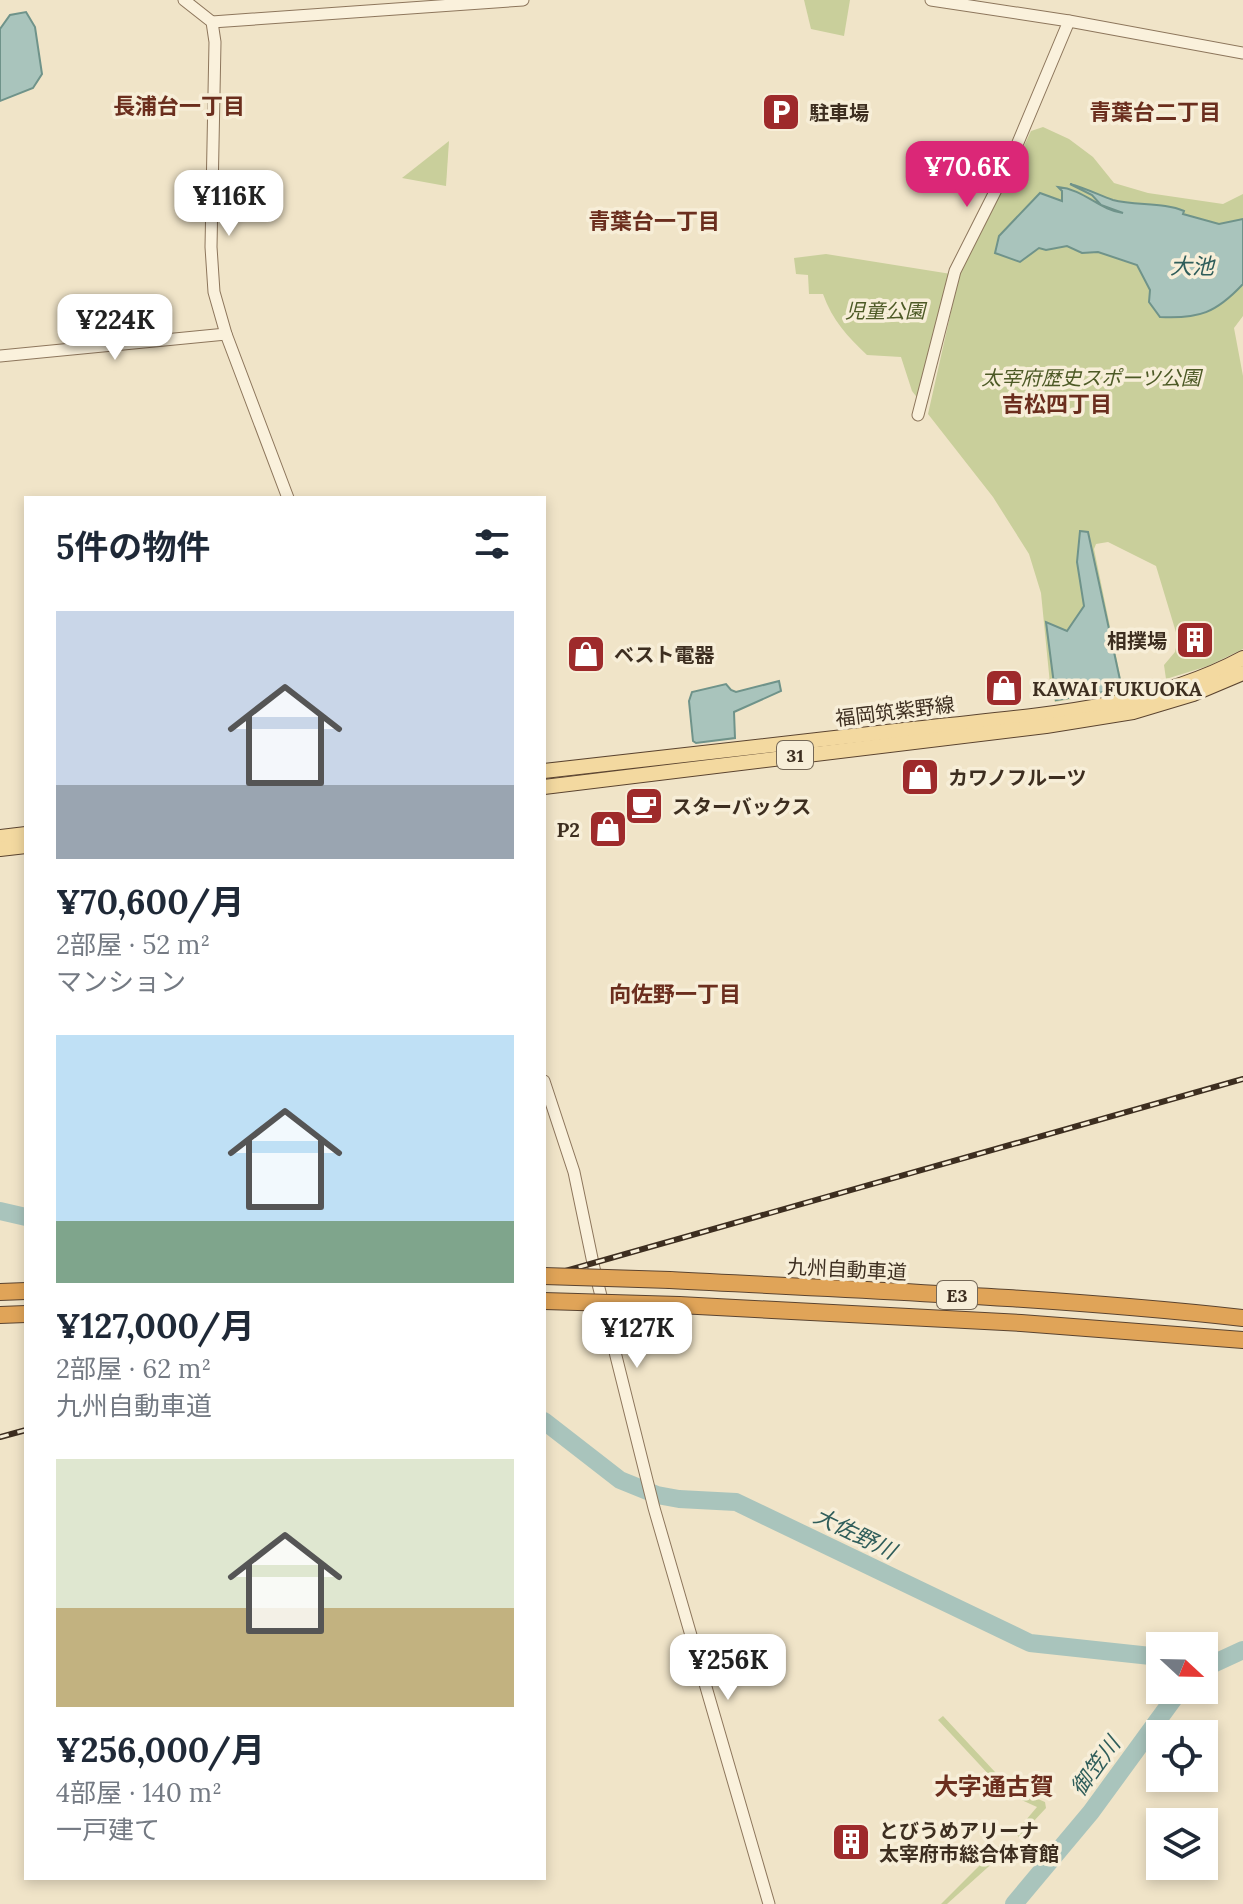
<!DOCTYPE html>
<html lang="ja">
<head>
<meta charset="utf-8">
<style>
	:root { --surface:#fff; --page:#f6f6f7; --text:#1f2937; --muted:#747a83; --accent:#db2777 }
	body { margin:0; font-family:Lora,"Noto Sans JP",serif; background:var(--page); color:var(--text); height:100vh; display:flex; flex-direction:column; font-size:30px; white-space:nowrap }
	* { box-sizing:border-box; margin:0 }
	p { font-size:26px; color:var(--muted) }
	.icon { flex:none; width:44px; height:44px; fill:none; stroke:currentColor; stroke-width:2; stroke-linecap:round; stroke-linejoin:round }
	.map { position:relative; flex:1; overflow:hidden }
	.panel { position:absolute; left:24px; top:496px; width:522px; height:1384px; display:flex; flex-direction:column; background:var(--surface); border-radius:0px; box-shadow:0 4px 12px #0003 }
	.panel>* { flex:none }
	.needle { width:52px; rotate:112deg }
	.fabs { position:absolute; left:1146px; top:1632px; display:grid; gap:16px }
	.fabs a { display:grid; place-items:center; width:72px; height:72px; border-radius:0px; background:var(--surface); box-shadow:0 4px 12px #0003; font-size:40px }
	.price { position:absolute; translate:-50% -68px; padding:0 18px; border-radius:16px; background:#fff; color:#222; font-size:26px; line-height:52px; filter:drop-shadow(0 2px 4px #0008) }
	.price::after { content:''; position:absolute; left:50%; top:48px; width:24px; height:18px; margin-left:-12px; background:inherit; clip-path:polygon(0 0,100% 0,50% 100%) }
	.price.current { background:var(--accent); color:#fff }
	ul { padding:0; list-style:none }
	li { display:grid; align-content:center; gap:16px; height:424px; padding:0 32px }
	li span { display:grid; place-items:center; height:248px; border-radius:0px; color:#555 }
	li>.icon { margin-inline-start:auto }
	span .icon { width:144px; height:144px; fill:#fffc; stroke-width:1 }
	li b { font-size:34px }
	h2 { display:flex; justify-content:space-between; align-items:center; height:96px; padding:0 32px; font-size:34px }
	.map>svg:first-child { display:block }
</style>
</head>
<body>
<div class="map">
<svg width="1243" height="1904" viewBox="0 0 1243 1904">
	<rect width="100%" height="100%" fill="#f0e4c8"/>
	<g fill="#c9cf9b">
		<path d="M804,0H850L844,36L811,29Z"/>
		<path d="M1043,127L1069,139L1093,157L1114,183L1148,193L1223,204L1243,194V316L1234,328L1243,376V649L1208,666L1166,679L1164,665L1175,652L1178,639L1156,566L1108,542L1096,544L1094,549L1123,690L1055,702L1051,694L1041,593L1029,554L993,497L928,414L959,276L985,217L1015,165L1031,131Z"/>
		<path d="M449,141L446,186L402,178Z"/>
		<path d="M826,254L951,274L919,400L912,391L901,357L867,355C848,337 832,320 823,294H809L808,275L796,274L794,258Z"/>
		<path d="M943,1716L1008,1786L1045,1802L1046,1808L1019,1837L1015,1833L1037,1807L1006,1793L938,1720Z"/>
		<path d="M1002,1843L1007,1850L947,1904H941Z"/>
	</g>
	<g fill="#a9c4bc" stroke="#6f938a" stroke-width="2">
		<path d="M26,12L35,27L42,74L33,88L0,101V29L10,15Z"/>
		<path d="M1070,184C1085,188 1099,195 1113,200C1135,206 1164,202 1184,211L1183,214L1219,224L1243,219V284C1216,313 1199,319 1160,317L1149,302L1150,290L1137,265L1098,252L1082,253L1067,246L1046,250L1039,248L1020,262L995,253L999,236L1040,193L1062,201V191L1058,187C1084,189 1099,210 1123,213L1101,205L1092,195Z"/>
		<path d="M1080,531L1088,532L1122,689L1056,700L1046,622L1067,631L1084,606L1077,562Z"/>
		<path d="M779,681L781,691L734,712L735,738L696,743L693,741L689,701L692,692L726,684L731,690L736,692Z"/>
	</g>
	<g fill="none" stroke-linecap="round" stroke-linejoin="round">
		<g stroke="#a9c4bc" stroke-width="18">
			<path d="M0,1211L26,1217"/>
			<path d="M544,1421L620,1480L657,1495L679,1499L736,1502L1030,1643L1160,1657"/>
			<path d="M1204,1668L1243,1650"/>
			<path d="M1014,1904L1091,1812L1180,1690"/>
		</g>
		<defs>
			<g id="minor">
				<path d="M184,0L212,22L215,42L211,247L214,292L226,334L288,498"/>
				<path d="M931,0L1069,21L1243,53"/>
				<path d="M212,22L523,0"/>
				<path d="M0,356L226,334"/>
				<path d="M918,415L955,271L1009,164L1069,21"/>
				<path d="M544,1081L574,1172L594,1268L654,1508L769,1904"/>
			</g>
			<g id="major">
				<path d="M544,771C667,757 790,743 913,729C1023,716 1143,712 1243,658"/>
				<path d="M544,787L1046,726L1133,712L1193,694L1243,673"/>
				<path d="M0,837L26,834"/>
				<path d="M0,849L26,846"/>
			</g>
			<g id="highway">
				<path d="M670,1280C861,1290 1053,1297 1243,1318"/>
				<path d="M0,1292L26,1291"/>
				<path d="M679,1305L1021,1323L1243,1340"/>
				<path d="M0,1315L26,1314"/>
			</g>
		</defs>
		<use href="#minor" stroke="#8d765c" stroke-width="13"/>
		<use href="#major" stroke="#5b4430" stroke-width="16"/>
		<use href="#highway" stroke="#5b4430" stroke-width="18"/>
		<use href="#minor" stroke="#faf1dc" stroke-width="11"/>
		<use href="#major" stroke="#f3d9a0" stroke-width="14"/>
		<use href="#highway" stroke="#e0a458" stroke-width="16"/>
		<defs>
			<g id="rail">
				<path d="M544,1277L1243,1079"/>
				<path d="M0,1437L26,1430"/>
			</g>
		</defs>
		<use href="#rail" stroke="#3d2e20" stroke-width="6"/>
		<use href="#rail" stroke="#f7eed8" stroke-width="3" stroke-dasharray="9" stroke-linecap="butt"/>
		<defs>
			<g id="highway-bridge">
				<path d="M544,1276L670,1280"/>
				<path d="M544,1301L679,1305"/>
			</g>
		</defs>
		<use href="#highway-bridge" stroke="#5b4430" stroke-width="18" stroke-linecap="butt"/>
		<use href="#highway-bridge" stroke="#e0a458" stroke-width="16"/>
	</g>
	<defs>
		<symbol id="parking-square" viewBox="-11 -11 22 22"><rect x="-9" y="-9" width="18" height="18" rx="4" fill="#9e2a2b" stroke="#f7eed8"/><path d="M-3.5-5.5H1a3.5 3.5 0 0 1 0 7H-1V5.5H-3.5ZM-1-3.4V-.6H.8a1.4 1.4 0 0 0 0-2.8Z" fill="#fff"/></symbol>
		<symbol id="building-square" viewBox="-11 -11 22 22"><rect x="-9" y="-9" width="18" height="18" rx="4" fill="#9e2a2b" stroke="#f7eed8"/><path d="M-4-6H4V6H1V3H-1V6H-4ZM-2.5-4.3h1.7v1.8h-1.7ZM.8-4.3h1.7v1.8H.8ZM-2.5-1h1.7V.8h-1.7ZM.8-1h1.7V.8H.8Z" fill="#fff"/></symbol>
		<symbol id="shop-square" viewBox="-11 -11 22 22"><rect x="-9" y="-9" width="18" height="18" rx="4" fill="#9e2a2b" stroke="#f7eed8"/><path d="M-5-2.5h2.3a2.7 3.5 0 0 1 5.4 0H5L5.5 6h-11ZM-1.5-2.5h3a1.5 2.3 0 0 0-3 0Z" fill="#fff"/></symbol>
		<symbol id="cafe-square" viewBox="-11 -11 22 22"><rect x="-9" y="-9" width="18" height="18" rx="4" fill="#9e2a2b" stroke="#f7eed8"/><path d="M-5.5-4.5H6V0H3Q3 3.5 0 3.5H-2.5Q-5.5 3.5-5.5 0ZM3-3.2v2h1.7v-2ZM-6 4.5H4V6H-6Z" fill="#fff"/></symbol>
	</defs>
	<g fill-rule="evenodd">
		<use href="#parking-square" x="759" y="90" width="44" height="44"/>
		<use href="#building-square" x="1173" y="618" width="44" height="44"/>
		<use href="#shop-square" x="564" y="632" width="44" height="44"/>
		<use href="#shop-square" x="982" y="666" width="44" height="44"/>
		<use href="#shop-square" x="898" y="755" width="44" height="44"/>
		<use href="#cafe-square" x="622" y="784" width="44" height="44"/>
		<use href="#shop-square" x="586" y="807" width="44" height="44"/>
		<use href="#building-square" x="829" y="1820" width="44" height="44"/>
	</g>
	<g text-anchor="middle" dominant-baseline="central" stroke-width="7" stroke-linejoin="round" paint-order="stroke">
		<g fill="#f7eed8" stroke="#756857" stroke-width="2">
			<rect x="777" y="741" width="36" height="28" rx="6"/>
			<rect x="937" y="1281" width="40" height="28" rx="6"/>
		</g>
		<g font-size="18" font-weight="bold" fill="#3d2e20">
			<text x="795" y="755">31</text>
			<text x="957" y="1295">E3</text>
		</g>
		<g font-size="20" font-weight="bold" fill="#3d2e20" stroke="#f7eed8" text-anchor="start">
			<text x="809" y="112">駐車場</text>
			<text x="1167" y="640" text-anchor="end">相撲場</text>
			<text x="614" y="654">ベスト電器</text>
			<text x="1032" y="688">KAWAI FUKUOKA</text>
			<text x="948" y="777">カワノフルーツ</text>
			<text x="672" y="806">スターバックス</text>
			<text x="580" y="829" text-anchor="end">P2</text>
			<text x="879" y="1830">とびうめアリーナ<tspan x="879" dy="23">太宰府市総合体育館</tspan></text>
		</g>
		<g font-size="20" font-style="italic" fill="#4d5a26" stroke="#f7eed8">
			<text x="885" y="310">児童公園</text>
			<text x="1091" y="377">太宰府歴史スポーツ公園</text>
		</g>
		<g font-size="20" fill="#3d2e20" stroke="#f7eed8">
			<text transform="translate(895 711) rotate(-7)">福岡筑紫野線</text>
			<text transform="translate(847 1269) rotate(3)">九州自動車道</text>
		</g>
		<g font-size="22" font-weight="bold" fill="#6b2e1e" stroke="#f7eed8">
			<text x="179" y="106">長浦台一丁目</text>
			<text x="1155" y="112">青葉台二丁目</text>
			<text x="654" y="221">青葉台一丁目</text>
			<text x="1057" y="404">吉松四丁目</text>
			<text x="675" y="994">向佐野一丁目</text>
		</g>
		<g font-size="22" font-style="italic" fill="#2f5d5a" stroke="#f7eed8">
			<text x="1192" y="266">大池</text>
			<text transform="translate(855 1533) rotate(26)">大佐野川</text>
			<text transform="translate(1095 1766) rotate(-54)">御笠川</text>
		</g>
		<g font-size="24" font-weight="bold" fill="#6b2e1e" stroke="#f7eed8">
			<text x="994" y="1786">大字通古賀</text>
		</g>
	</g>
</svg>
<div class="fabs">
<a><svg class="needle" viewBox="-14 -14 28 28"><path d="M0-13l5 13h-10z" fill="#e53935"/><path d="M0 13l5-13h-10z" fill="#747a83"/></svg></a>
<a><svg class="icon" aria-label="locate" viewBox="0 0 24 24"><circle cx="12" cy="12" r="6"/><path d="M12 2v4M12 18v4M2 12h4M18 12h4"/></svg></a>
<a><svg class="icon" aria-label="layers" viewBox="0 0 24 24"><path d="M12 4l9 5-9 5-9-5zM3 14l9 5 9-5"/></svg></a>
</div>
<b class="price current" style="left:967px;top:209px">¥70.6K</b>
<b class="price" style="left:229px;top:238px">¥116K</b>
<b class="price" style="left:115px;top:362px">¥224K</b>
<b class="price" style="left:637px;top:1370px">¥127K</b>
<b class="price" style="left:728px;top:1702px">¥256K</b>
<section class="panel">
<h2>5件の物件<svg class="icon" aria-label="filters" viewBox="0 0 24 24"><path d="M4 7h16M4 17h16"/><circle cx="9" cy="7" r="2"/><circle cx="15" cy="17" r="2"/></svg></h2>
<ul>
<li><span style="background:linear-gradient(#c9d6e8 70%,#9aa5b1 0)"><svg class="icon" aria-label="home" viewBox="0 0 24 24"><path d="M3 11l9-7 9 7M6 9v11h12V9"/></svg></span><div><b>¥70,600/月</b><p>2部屋 · 52 m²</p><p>マンション</p></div></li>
<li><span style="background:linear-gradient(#bfe0f5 75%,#7fa58c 0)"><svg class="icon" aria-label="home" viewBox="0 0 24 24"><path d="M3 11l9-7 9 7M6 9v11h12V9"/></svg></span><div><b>¥127,000/月</b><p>2部屋 · 62 m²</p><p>九州自動車道</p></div></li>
<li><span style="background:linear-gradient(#dfe7d0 60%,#c2b280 0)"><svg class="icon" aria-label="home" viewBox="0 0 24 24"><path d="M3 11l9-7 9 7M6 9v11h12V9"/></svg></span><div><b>¥256,000/月</b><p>4部屋 · 140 m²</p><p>一戸建て</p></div></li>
</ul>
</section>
</div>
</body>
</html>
